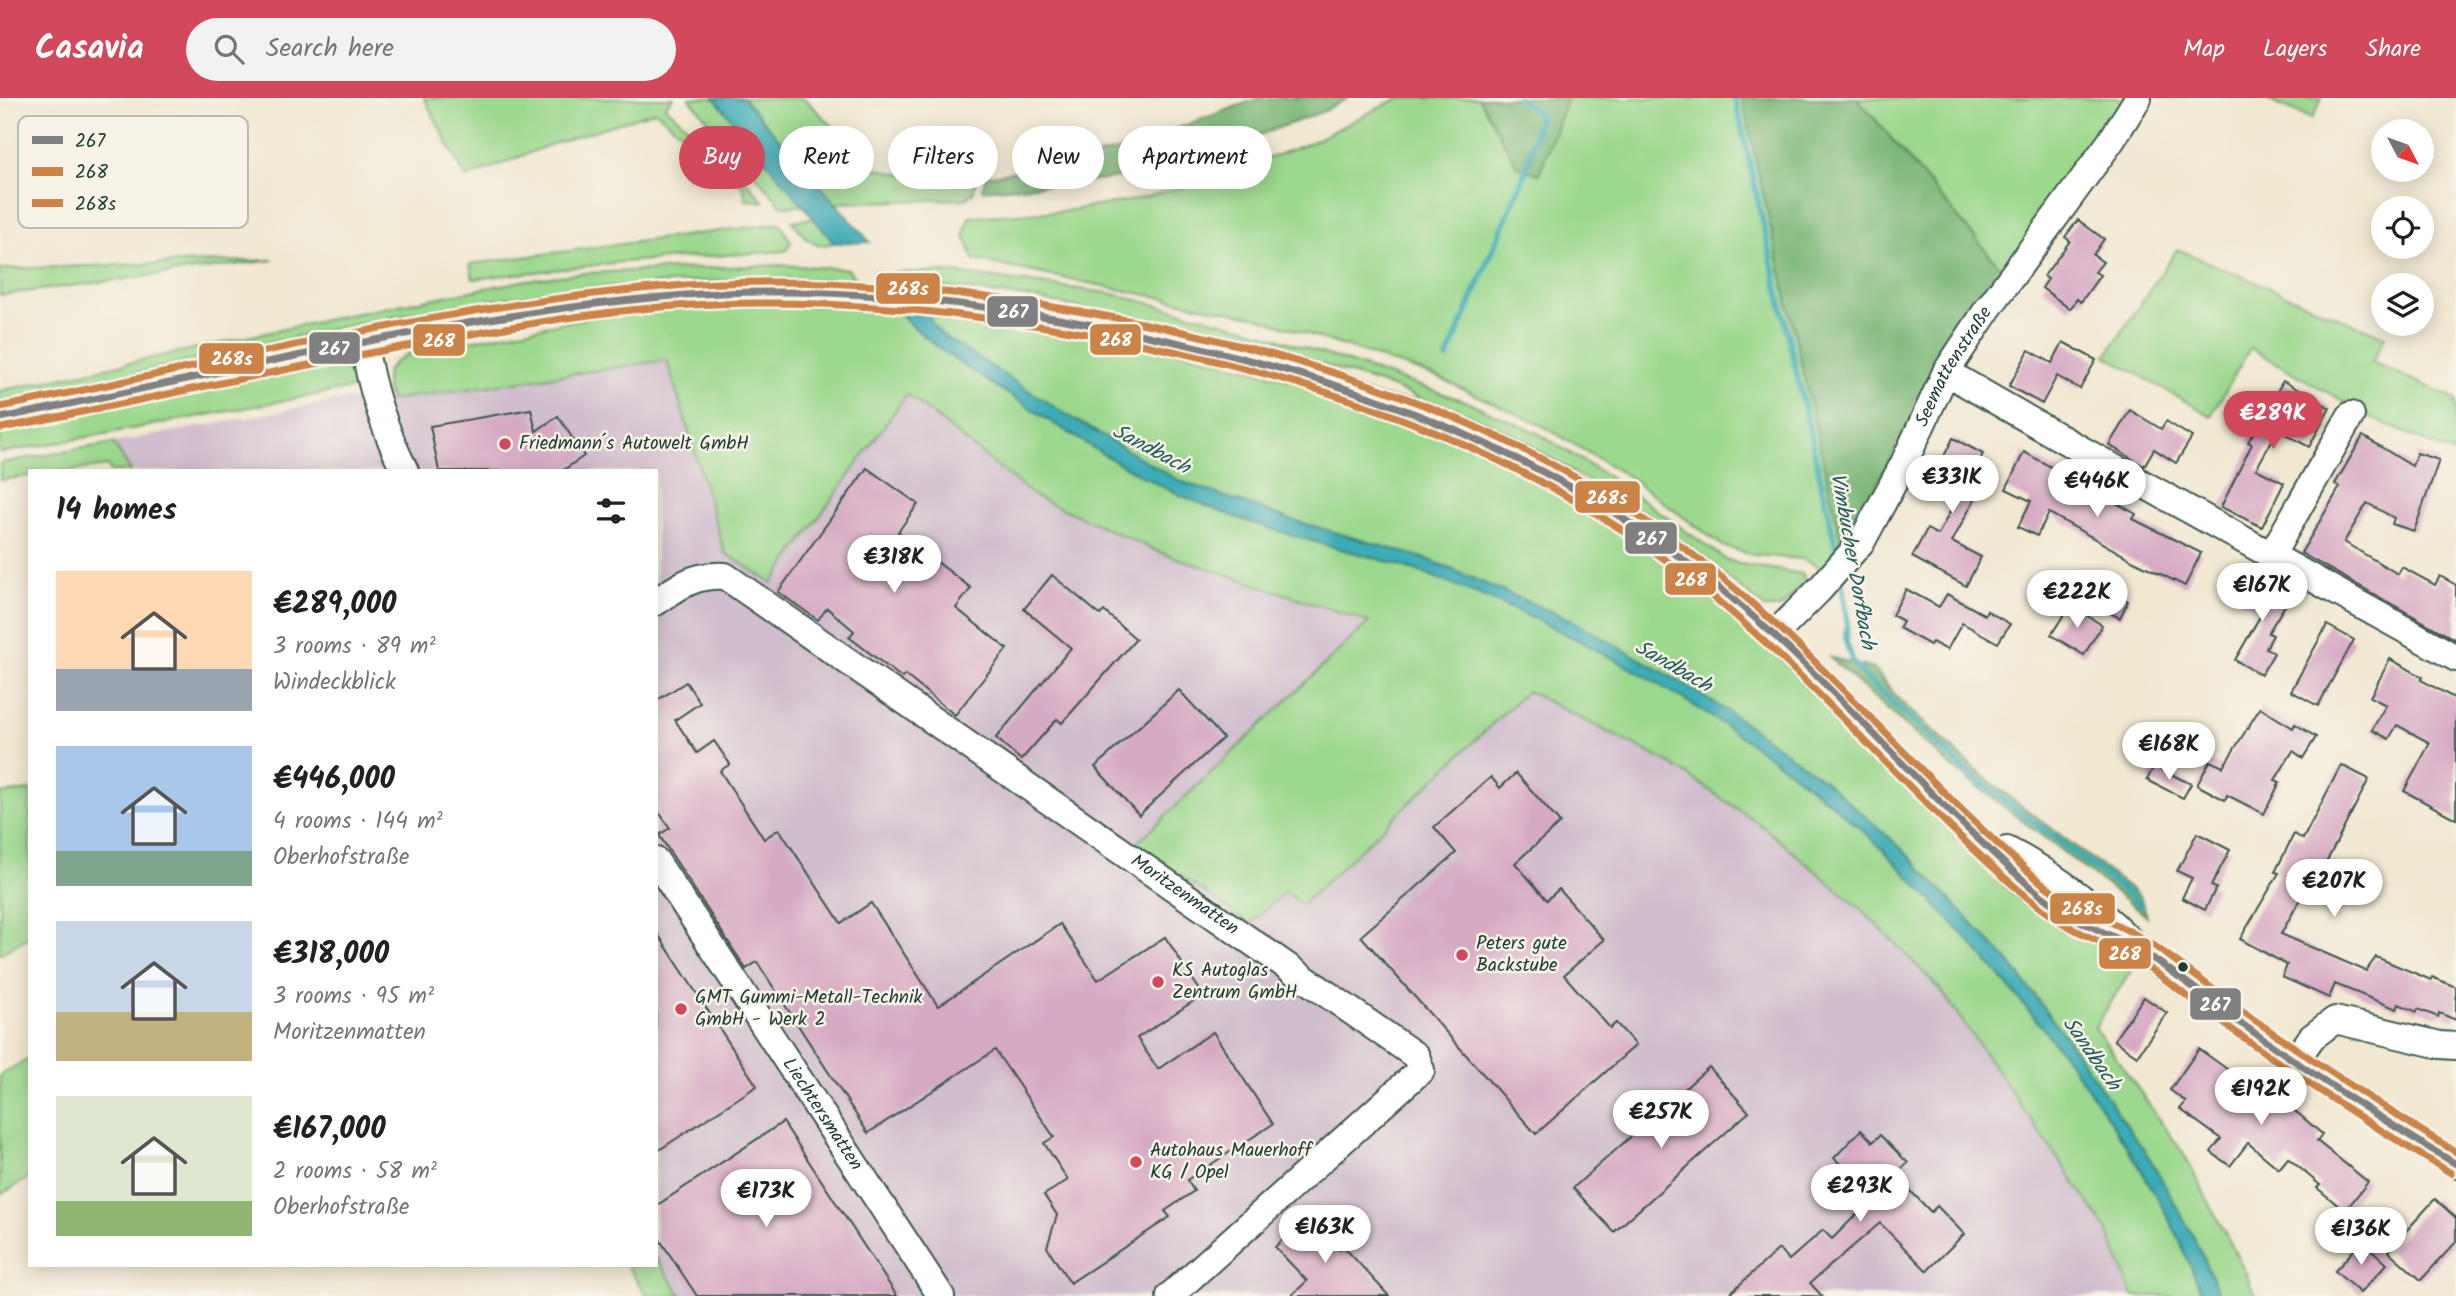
<!DOCTYPE html>
<html lang="en">
<head>
<meta charset="utf-8">
<style>
	:root { --surface:#fff; --page:#f2f2f2; --text:#202124; --muted:#757577; --accent:#d1495b }
	body { margin:0; font-family:Kalam,sans-serif; background:var(--page); color:var(--text); height:100vh; display:flex; flex-direction:column; font-size:26px; white-space:nowrap }
	* { box-sizing:border-box; margin:0 }
	p { font-size:23px; color:var(--muted) }
	.icon { flex:none; width:38px; height:38px; fill:none; stroke:currentColor; stroke-width:2; stroke-linecap:round; stroke-linejoin:round }
	.map { position:relative; flex:1; overflow:hidden }
	.panel { position:absolute; left:28px; top:371px; width:630px; height:798px; display:flex; flex-direction:column; background:var(--surface); border-radius:0px; box-shadow:0 4px 18px #0003 }
	.panel>* { flex:none }
	.banner { position:absolute; left:679px; top:28px; width:665px; height:63px; display:flex; gap:14px }
	.needle { width:46px; rotate:131deg }
	.tools { position:absolute; left:2371px; top:21px; display:grid; gap:14px }
	.tools a { display:grid; place-items:center; width:63px; height:63px; border-radius:50%; background:var(--surface); box-shadow:0 4px 18px #0003; font-size:35px }
	.price { position:absolute; translate:-50% -60px; padding:0 16px; border-radius:24px; background:#fff; color:#222; font-size:23px; line-height:46px; filter:drop-shadow(0 2px 4px #0008) }
	.price::after { content:''; position:absolute; left:50%; top:42px; width:21px; height:16px; margin-left:-10px; background:inherit; clip-path:polygon(0 0,100% 0,50% 100%) }
	.price.active { background:var(--accent); color:#fff }
	ul { padding:0; list-style:none }
	li { display:flex; align-items:center; gap:21px; height:175px; padding:0 28px }
	li span { display:grid; place-items:center; flex:none; width:196px; height:140px; border-radius:0px; color:#555 }
	li>.icon { margin-inline-start:auto }
	span .icon { width:84px; height:84px; fill:#fffc; stroke-width:1 }
	li b { font-size:30px }
	h2 { display:flex; justify-content:space-between; align-items:center; height:84px; padding:0 28px; font-size:30px }
	.tag { padding:0 24px; border-radius:32px; background:var(--surface); box-shadow:0 4px 18px #0003; font-size:24px; line-height:63px }
	.tag.active { background:var(--accent); color:#fff }
	header { display:flex; align-items:center; gap:42px; box-sizing:border-box; height:98px; padding:0 35px; background:var(--accent); color:#fff }
	header strong { font-size:33px }
	nav { display:flex; gap:38px; margin-inline-start:auto; font-size:24px }
	.search { width:490px; height:63px; background:var(--page); display:flex; align-items:center; gap:18px; box-sizing:border-box; padding:0 24px; border-radius:38px; color:var(--muted); font-size:26px }
	.map>svg:first-child { display:block }
</style>
</head>
<body>
<header>
<strong>Casavia</strong>
<div class="search"><svg class="icon" aria-label="search" viewBox="0 0 24 24"><circle cx="10" cy="10" r="6"/><path d="M15 15l6 6"/></svg>Search here</div>
<nav><a>Map</a><a>Layers</a><a>Share</a></nav>
</header>
<div class="map">
<svg width="2456" height="1198" viewBox="0 0 2456 1198">
	<rect width="100%" height="100%" fill="#f7f3e8"/>
	<filter id="ink" filterUnits="userSpaceOnUse"><feTurbulence type="fractalNoise" baseFrequency=".0143" numOctaves="2"/><feDisplacementMap in="SourceGraphic" scale="14" xChannelSelector="R" yChannelSelector="G"/><feConvolveMatrix kernelMatrix="1 2 1 2 8 2 1 2 1" color-interpolation-filters="sRGB"/></filter>
	<filter id="wash" filterUnits="userSpaceOnUse"><feTurbulence type="fractalNoise" baseFrequency=".00686" numOctaves="4" result="noise"/><feDisplacementMap in="SourceGraphic" scale="28" xChannelSelector="R" yChannelSelector="G"/><feGaussianBlur stdDeviation="1.57" result="paint"/><feColorMatrix in="noise" values="0 0 0 0 0 0 0 0 0 0 0 0 0 0 0 0 0 1.4 0 .05"/><feComposite in="paint" operator="in"/></filter>
	<g filter="url(#wash)">
		<rect width="100%" height="100%" fill="#f1e8d1"/>
		<path fill="#d0bdcd" d="M667,262L725,455L772,484L907,296L1034,398L1159,454L1370,524L1137,745L1285,793L1302,806L1527,593L1671,666L1761,727L1862,812L1940,891L2106,1130L2133,1198H681L656,1161V373H131L113,345L340,302H390Z"/>
		<g fill="#9cd88d" stroke="#5e8a60" stroke-width="2">
			<path d="M424,0H673L665,8L747,84L764,104L746,102L743,88L656,13L552,46L466,80Z"/>
			<path d="M689,0H714L806,108H782Z"/>
			<path d="M743,0H804L851,46L844,61C889,72 949,100 982,54L973,95L965,101L835,105Z"/>
			<path d="M1398,0H1479L1517,68L1539,76L1567,0H1742L1843,452L1834,464L1820,469L1802,461L1753,457L1723,448L1626,377L1541,327L1437,279L1257,219L974,162L964,137L969,119L1066,113L1134,102L1213,81L1312,44Z"/>
			<path d="M1857,0H2131L2006,176Z"/>
			<path d="M2262,0H2322L2312,21Z"/>
			<path d="M815,120L834,145L819,148L807,141L792,123Z"/>
			<path d="M780,125L791,144L786,153L622,164L473,181L470,166Z"/>
			<path d="M2177,151L2385,239L2372,264L2456,301V357L2376,322L2250,250L2211,318L2106,258Z"/>
			<path d="M274,162L0,197V171Z"/>
			<path d="M780,167L848,171L856,182L741,181L655,186L573,191L472,205L346,228L0,306V293L348,217L527,182L583,175Z"/>
			<path d="M894,174H947L1109,195L1246,230L1468,304L1539,336L1623,388L1725,461L1740,466L1803,476L1805,484L1781,510H1764L1705,460L1630,408L1528,347L1397,291L1290,256L1129,220L1033,200L902,184Z"/>
			<path d="M839,207L898,213C930,249 973,273 1013,299C1074,338 1137,381 1204,407C1249,425 1296,439 1341,451C1366,458 1391,464 1415,472C1573,528 1733,620 1860,730C1889,756 1916,786 1943,815C2030,907 2109,1008 2169,1121C2182,1145 2192,1172 2203,1198H2133L2106,1130L1940,891L1862,812L1761,727L1671,666L1527,593L1302,807L1285,793L1250,826L1136,746L1369,524L1159,454L1034,398L907,296L772,485L725,455L667,262L390,302C381,275 386,266 412,254L613,215L681,209Z"/>
			<path d="M929,218L1046,227L1162,249L1302,285L1504,361L1667,461L1774,554L2062,827L2135,867L2095,929L2183,1055L2244,1171L2255,1198H2220L2194,1140L2152,1064L2072,948L2011,866L1901,750L1824,682L1738,620L1677,582L1571,522L1427,461L1292,422L1180,383L1072,320L945,239L934,229Z"/>
			<path d="M329,268L344,272L355,280L353,290L0,355V329L196,289Z"/>
			<path d="M113,345L131,373H111L108,368L68,373H30V378L0,382V365Z"/>
			<path d="M30,692V838L0,856V696Z"/>
			<path d="M30,960V1079L0,1097V977Z"/>
			<path d="M656,1160L682,1198H647L627,1167H656Z"/>
		</g>
		<g fill="#7db878" stroke="#4e7a56" stroke-width="2">
			<path d="M1259,0H1348L1324,13L1176,68L1138,77L1073,85L982,92L986,78L1065,65L1116,53Z"/>
			<path d="M1479,0H1567L1539,76L1517,68Z"/>
			<path d="M1742,0H1857L2006,176L1934,276L1843,452Z"/>
			<path d="M1829,559L1874,571L1900,603L1984,679L2140,798L2147,818L1953,670Z"/>
		</g>
		<g fill="#3aabb6" stroke="#2c7475" stroke-width="2">
			<path d="M714,0H743L870,144L834,145Z"/>
			<path d="M898,213L929,218L934,229L945,239L1072,320L1180,383L1292,422L1427,461L1571,522L1677,582L1738,620L1824,682L1901,750L2011,866L2072,948L2152,1064L2194,1140L2220,1198H2203C2192,1172 2182,1145 2169,1121C2109,1008 2030,907 1943,815C1916,786 1889,756 1860,730C1733,620 1573,528 1415,472C1391,464 1366,458 1341,451C1296,439 1249,425 1204,407C1137,381 1074,338 1013,299C973,273 930,249 898,213Z"/>
		</g>
		<g fill="none" stroke-linecap="round" stroke-linejoin="round">
			<g stroke="#3aabb6" stroke-width="6">
				<path d="M1735,0L1838,459"/>
				<path d="M875,175L880,182"/>
				<path d="M1447,260L1526,73L1540,17L1518,0"/>
				<path d="M1841,477L1847,522L1846,543L1853,565L1868,582L1971,677L2129,796L2140,807"/>
			</g>
		</g>
		<g id="blocks">
			<g fill="#d7aac4">
				<path d="M2078,122L2104,141L2093,157L2103,164L2095,174L2100,177L2081,204L2077,201L2070,211L2042,190L2048,181L2044,178L2070,143L2065,139Z"/>
				<path d="M2063,244L2096,262L2080,291L2057,278L2042,306L2009,288L2029,252L2052,265Z"/>
				<path d="M2283,283L2330,310L2309,349L2278,332L2256,371L2284,385L2262,429L2221,409L2252,346L2248,344Z"/>
				<path d="M531,311L536,333L558,318L584,358L562,373H439L430,328Z"/>
				<path d="M2130,312L2161,331L2166,323L2192,339L2176,365L2154,351L2144,368L2109,347Z"/>
				<path d="M2363,338L2412,368L2417,355L2439,362L2414,433L2392,426L2394,420L2367,405L2344,444L2398,476L2402,469L2435,487L2440,478L2456,487V542L2301,455L2340,389L2335,386Z"/>
				<path d="M1953,340L1983,356L1966,388L1978,395L1952,444L1981,459L1966,488L1912,459L1927,431L1938,437L1955,404L1928,390Z"/>
				<path d="M2024,354L2136,416L2133,421L2201,455L2185,488L2134,463L2049,415L2037,438L2018,429L2031,403L2006,391Z"/>
				<path d="M867,370L918,406L898,434L971,490L956,510L1007,551L955,617L905,577L902,580L849,539L854,533L827,510L818,522L778,494Z"/>
				<path d="M1052,477L1100,517L1104,513L1136,541L1062,625L1057,621L1021,662L996,640L1071,550L1024,511Z"/>
				<path d="M2259,477L2292,496L2268,535L2273,537L2266,550L2274,555L2261,577L2235,562L2262,515L2243,504Z"/>
				<path d="M1906,491L1939,509L1947,496L1985,517L1987,513L2010,526L1998,545L1962,525L1947,552L1932,544L1930,547L1899,530L1903,523L1892,517Z"/>
				<path d="M2110,494L2128,503L2120,520L2102,511Z"/>
				<path d="M2070,507L2102,527L2084,557L2051,537Z"/>
				<path d="M2327,527L2354,542L2318,608L2291,593Z"/>
				<path d="M2390,561L2423,579L2421,582L2456,601V721L2404,693L2430,645L2397,627L2389,641L2372,632L2386,607L2370,599Z"/>
				<path d="M686,584L700,605L675,622L697,655L714,643L730,666L720,673L764,741L779,731L841,825L871,805L938,908L1060,826L1098,882L1165,839L1203,897L1137,940L1158,971L1213,934L1273,1026L1187,1082L1194,1093L1165,1113L1170,1119L1070,1185L1047,1149L1057,1117L1044,1097L1068,1082L1044,1045L1054,1039L995,952L868,1035L757,864L746,871L659,737L670,730L656,710V603Z"/>
				<path d="M1179,592L1223,640L1139,717L1095,669Z"/>
				<path d="M2260,610L2293,630L2295,626L2316,639L2303,660L2293,653L2275,682L2280,684L2264,716L2227,697L2225,702L2197,687L2210,663L2223,669Z"/>
				<path d="M2341,667L2369,681L2312,792L2307,789L2281,836L2366,873L2376,859L2431,882L2432,879L2456,889V922L2439,915L2438,919L2418,911L2417,914L2399,906L2397,911L2335,886L2329,900L2282,879L2287,867L2240,841L2279,775L2275,774L2294,736L2303,741Z"/>
				<path d="M2154,668L2191,686L2183,700L2147,682Z"/>
				<path d="M1516,675L1560,725L1515,765L1547,802L1559,791L1604,842L1564,877L1610,930L1616,925L1636,947L1536,1036L1361,838L1456,755L1434,729L1491,679L1500,690Z"/>
				<path d="M2197,735L2230,752L2211,788L2216,790L2205,812L2182,800L2192,780L2177,773Z"/>
				<path d="M656,833L757,988L656,1054Z"/>
				<path d="M2144,899L2167,915L2137,958L2114,942Z"/>
				<path d="M2199,951L2248,986L2252,981L2300,1017L2322,1036L2317,1043L2368,1084L2345,1113L2317,1090L2320,1087L2288,1060L2279,1071L2248,1045L2230,1068L2211,1054L2221,1041L2180,1011L2186,1004L2170,992Z"/>
				<path d="M1709,969L1749,1014L1614,1134L1573,1090Z"/>
				<path d="M783,1024L897,1198H697L656,1136V1108Z"/>
				<path d="M1861,1032L1873,1044L1880,1037L1908,1065L1895,1077L1931,1114L1937,1108L1964,1136L1927,1173L1880,1125L1810,1185L1822,1198H1727L1779,1151L1789,1162L1823,1132L1832,1141L1868,1105L1843,1080L1849,1075L1834,1060Z"/>
				<path d="M2435,1101L2456,1120V1144L2421,1182L2388,1153Z"/>
				<path d="M1307,1118L1340,1152L1344,1149L1389,1198H1291L1307,1183L1275,1149Z"/>
				<path d="M2362,1143L2387,1166L2360,1195L2335,1173Z"/>
			</g>
		</g>
	</g>
	<g filter="url(#ink)">
		<use href="#blocks" fill-opacity="0" stroke="#3e574c" stroke-width="2"/>
		<g fill="none" stroke-linecap="round" stroke-linejoin="round">
			<defs>
				<g id="minor">
					<path d="M364,246C371,291 385,333 405,373"/>
					<path d="M1946,274L2064,342L2456,560"/>
					<path d="M0,320C139,294 277,262 416,236C486,223 555,210 626,203C762,188 902,196 1037,217C1246,248 1455,307 1633,425C1752,503 1844,612 1946,710C1979,742 2013,779 2051,806C2076,824 2106,835 2135,848"/>
					<path d="M2272,456L2351,317"/>
					<path id="s1" d="M656,504C680,487 696,476 725,478L1416,958L1421,972L1170,1198"/>
					<path id="s2" d="M1774,537L1819,492L1862,443L1903,367L1946,274L1987,212L2111,43L2138,0"/>
					<path d="M2007,752C2042,770 2077,795 2107,821C2120,832 2130,844 2143,854C2244,929 2347,1002 2456,1066"/>
					<path id="s3" d="M656,763L941,1198"/>
					<path d="M2295,963L2312,939L2335,922L2440,947L2456,948"/>
				</g>
			</defs>
			<use href="#minor" stroke="#3e574c" stroke-width="30"/>
			<use href="#minor" stroke="#fff" stroke-width="26"/>
			<defs>
				<path id="bus-1" d="M0,320C220,277 439,219 662,199C794,187 929,198 1059,221C1281,259 1497,325 1681,460C1811,555 1910,685 2031,789C2045,801 2060,812 2076,821C2100,834 2126,842 2149,858C2180,878 2208,901 2238,923C2308,974 2381,1021 2456,1066"/>
				<path id="bus-2" d="M2,330C141,303 279,271 418,246C503,230 589,214 676,208C808,199 941,211 1071,233C1287,270 1501,338 1678,471C1806,567 1905,696 2027,799C2041,811 2056,822 2072,830C2096,844 2122,851 2145,867C2175,888 2203,911 2233,932C2303,983 2376,1031 2451,1075"/>
				<path id="bus-3" d="M0,309C219,266 439,208 662,189C798,176 937,189 1072,212C1293,250 1512,319 1692,456C1821,553 1919,682 2042,785C2078,814 2113,821 2150,845C2184,868 2216,894 2249,918C2317,966 2385,1011 2456,1054"/>
			</defs>
			<use href="#bus-1" stroke="#f7f3e8" stroke-width="12"/>
			<use href="#bus-2" stroke="#f7f3e8" stroke-width="12"/>
			<use href="#bus-3" stroke="#f7f3e8" stroke-width="12"/>
			<use href="#bus-1" stroke="#808080" stroke-width="7"/>
			<use href="#bus-2" stroke="#cb8347" stroke-width="7"/>
			<use href="#bus-3" stroke="#cb8347" stroke-width="7"/>
		</g>
	</g>
	<g fill="#d1495b" stroke="#f7f3e8" stroke-width="2.5">
		<circle cx="505" cy="346" r="7"/>
		<circle cx="1462" cy="857" r="7"/>
		<circle cx="1158" cy="884" r="7"/>
		<circle cx="681" cy="911" r="7"/>
		<circle cx="1136" cy="1064" r="7"/>
	</g>
	<circle fill="#1f3d34" stroke="#f7f3e8" stroke-width="2.5" cx="2183" cy="869" r="6"/>
	<g text-anchor="middle" dominant-baseline="central" stroke-width="5" stroke-linejoin="round" paint-order="stroke">
		<g font-size="19" fill="#1f3d34" stroke="#f7f3e8">
			<text stroke="none"><textPath href="#s2" startOffset="326">Seemattenstraße</textPath></text>
			<text stroke="none"><textPath href="#s1" startOffset="635">Moritzenmatten</textPath></text>
			<text stroke="none"><textPath href="#s3" startOffset="303">Liechtersmatten</textPath></text>
		</g>
		<g font-size="19" fill="#1f3d34" stroke="#f7f3e8" text-anchor="start">
			<text x="519" y="346">Friedmann´s Autowelt GmbH</text>
			<text x="1476" y="846">Peters gute<tspan x="1476" dy="22">Backstube</tspan></text>
			<text x="1172" y="873">KS Autoglas<tspan x="1172" dy="22">Zentrum GmbH</tspan></text>
			<text x="695" y="900">GMT Gummi-Metall-Technik<tspan x="695" dy="22">GmbH - Werk 2</tspan></text>
			<text x="1150" y="1053">Autohaus Mauerhoff<tspan x="1150" dy="22">KG / Opel</tspan></text>
		</g>
		<g font-size="21" font-style="italic" fill="#275e5b" stroke="#f7f3e8">
			<text transform="translate(1151 352) rotate(28)">Sandbach</text>
			<text transform="translate(1852 463) rotate(80)">Vimbucher Dorfbach</text>
			<text transform="translate(1673 569) rotate(30)">Sandbach</text>
			<text transform="translate(2091 956) rotate(55)">Sandbach</text>
		</g>
	</g>
	<rect x="18" y="18" width="230" height="112" rx="10" fill="#f7f3e8" stroke="#b6bcb2" stroke-width="2"/>
	<rect x="32" y="38" width="31" height="8" fill="#808080"/>
	<rect x="32" y="69" width="31" height="9" fill="#cb8347"/>
	<rect x="32" y="101" width="31" height="8" fill="#cb8347"/>
	<g font-size="19" fill="#1f3d34">
		<text x="75" y="49">267</text>
		<text x="75" y="80">268</text>
		<text x="75" y="112">268s</text>
	</g>
	<g stroke="#f7f3e8" stroke-width="2.5">
		<rect x="875" y="174" width="66" height="33" rx="7" fill="#cb8347"/>
		<rect x="986" y="197" width="53" height="33" rx="7" fill="#808080"/>
		<rect x="1089" y="225" width="53" height="33" rx="7" fill="#cb8347"/>
		<rect x="412" y="225" width="54" height="34" rx="7" fill="#cb8347"/>
		<rect x="308" y="233" width="53" height="34" rx="7" fill="#808080"/>
		<rect x="198" y="244" width="67" height="33" rx="7" fill="#cb8347"/>
		<rect x="1574" y="382" width="67" height="34" rx="7" fill="#cb8347"/>
		<rect x="1624" y="423" width="54" height="34" rx="7" fill="#808080"/>
		<rect x="1664" y="464" width="53" height="34" rx="7" fill="#cb8347"/>
		<rect x="2049" y="794" width="67" height="33" rx="7" fill="#cb8347"/>
		<rect x="2098" y="839" width="54" height="33" rx="7" fill="#cb8347"/>
		<rect x="2189" y="889" width="53" height="34" rx="7" fill="#808080"/>
	</g>
	<g font-size="19" text-anchor="middle" font-weight="bold" fill="#fff">
		<text x="908" y="197">268s</text>
		<text x="1013" y="220">267</text>
		<text x="1116" y="248">268</text>
		<text x="439" y="249">268</text>
		<text x="334" y="257">267</text>
		<text x="232" y="267">268s</text>
		<text x="1607" y="406">268s</text>
		<text x="1651" y="447">267</text>
		<text x="1691" y="488">268</text>
		<text x="2082" y="817">268s</text>
		<text x="2125" y="862">268</text>
		<text x="2215" y="913">267</text>
	</g>
</svg>
<div class="tools">
<a><svg class="needle" viewBox="-14 -14 28 28"><path d="M0-13l5 13h-10z" fill="#e53935"/><path d="M0 13l5-13h-10z" fill="#757577"/></svg></a>
<a><svg class="icon" aria-label="locate" viewBox="0 0 24 24"><circle cx="12" cy="12" r="6"/><path d="M12 2v4M12 18v4M2 12h4M18 12h4"/></svg></a>
<a><svg class="icon" aria-label="layers" viewBox="0 0 24 24"><path d="M12 4l9 5-9 5-9-5zM3 14l9 5 9-5"/></svg></a>
</div>
<b class="price active" style="left:2273px;top:353px">€289K</b>
<b class="price" style="left:1952px;top:417px">€331K</b>
<b class="price" style="left:2097px;top:421px">€446K</b>
<b class="price" style="left:894px;top:497px">€318K</b>
<b class="price" style="left:2262px;top:525px">€167K</b>
<b class="price" style="left:2077px;top:532px">€222K</b>
<b class="price" style="left:2169px;top:684px">€168K</b>
<b class="price" style="left:2334px;top:821px">€207K</b>
<b class="price" style="left:2261px;top:1029px">€192K</b>
<b class="price" style="left:1661px;top:1052px">€257K</b>
<b class="price" style="left:1860px;top:1126px">€293K</b>
<b class="price" style="left:766px;top:1131px">€173K</b>
<b class="price" style="left:1325px;top:1167px">€163K</b>
<b class="price" style="left:2361px;top:1169px">€136K</b>
<div class="banner">
<a class="tag active">Buy</a>
<a class="tag">Rent</a>
<a class="tag">Filters</a>
<a class="tag">New</a>
<a class="tag">Apartment</a>
</div>
<section class="panel">
<h2>14 homes<svg class="icon" aria-label="filters" viewBox="0 0 24 24"><path d="M4 7h16M4 17h16"/><circle cx="9" cy="7" r="2"/><circle cx="15" cy="17" r="2"/></svg></h2>
<ul>
<li><span style="background:linear-gradient(#ffd9b3 70%,#9aa5b1 0)"><svg class="icon" aria-label="home" viewBox="0 0 24 24"><path d="M3 11l9-7 9 7M6 9v11h12V9"/></svg></span><div><b>€289,000</b><p>3 rooms · 89 m²</p><p>Windeckblick</p></div></li>
<li><span style="background:linear-gradient(#a9c7e8 75%,#7fa58c 0)"><svg class="icon" aria-label="home" viewBox="0 0 24 24"><path d="M3 11l9-7 9 7M6 9v11h12V9"/></svg></span><div><b>€446,000</b><p>4 rooms · 144 m²</p><p>Oberhofstraße</p></div></li>
<li><span style="background:linear-gradient(#c9d6e8 65%,#c2b280 0)"><svg class="icon" aria-label="home" viewBox="0 0 24 24"><path d="M3 11l9-7 9 7M6 9v11h12V9"/></svg></span><div><b>€318,000</b><p>3 rooms · 95 m²</p><p>Moritzenmatten</p></div></li>
<li><span style="background:linear-gradient(#dfe7d0 75%,#8fb573 0)"><svg class="icon" aria-label="home" viewBox="0 0 24 24"><path d="M3 11l9-7 9 7M6 9v11h12V9"/></svg></span><div><b>€167,000</b><p>2 rooms · 58 m²</p><p>Oberhofstraße</p></div></li>
</ul>
</section>
</div>
</body>
</html>
